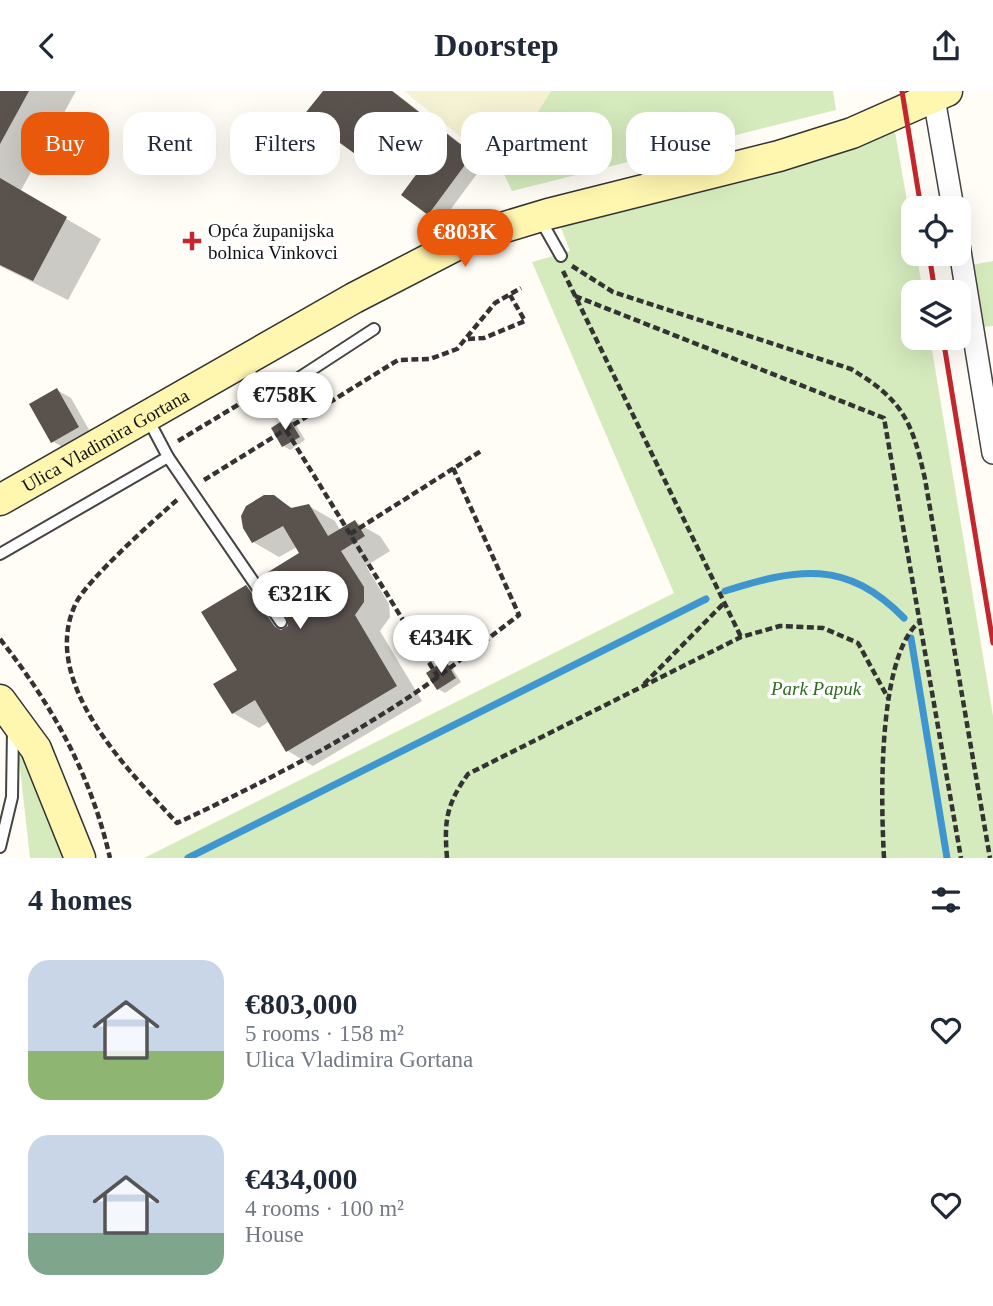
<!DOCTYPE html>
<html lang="en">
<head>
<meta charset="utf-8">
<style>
	:root { --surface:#fff; --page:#f2f2f3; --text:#1f2937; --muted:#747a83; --accent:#ea580c }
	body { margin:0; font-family:Georgia,serif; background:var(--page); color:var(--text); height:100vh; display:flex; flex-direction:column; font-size:26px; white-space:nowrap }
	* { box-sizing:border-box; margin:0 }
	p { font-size:23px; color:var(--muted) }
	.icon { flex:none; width:38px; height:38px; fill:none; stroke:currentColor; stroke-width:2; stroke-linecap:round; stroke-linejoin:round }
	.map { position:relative; height:767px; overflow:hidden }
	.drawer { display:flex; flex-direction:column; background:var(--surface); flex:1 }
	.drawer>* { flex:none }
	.guide { position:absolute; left:21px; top:21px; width:952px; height:63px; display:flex; gap:14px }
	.tools { position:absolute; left:901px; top:105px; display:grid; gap:14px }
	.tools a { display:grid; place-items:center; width:70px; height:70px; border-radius:14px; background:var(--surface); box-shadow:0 7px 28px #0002; font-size:35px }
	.price { position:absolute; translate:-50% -60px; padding:0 16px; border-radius:24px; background:#fff; color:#222; font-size:23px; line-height:46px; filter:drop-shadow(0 2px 4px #0008) }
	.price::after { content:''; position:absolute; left:50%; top:42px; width:21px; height:16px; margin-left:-10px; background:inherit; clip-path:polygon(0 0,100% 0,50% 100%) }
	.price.selected { background:var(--accent); color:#fff }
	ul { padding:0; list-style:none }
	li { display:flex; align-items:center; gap:21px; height:175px; padding:0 28px }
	li span { display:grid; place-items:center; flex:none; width:196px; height:140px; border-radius:21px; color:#555 }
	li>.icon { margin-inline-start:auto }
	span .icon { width:84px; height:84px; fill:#fffc; stroke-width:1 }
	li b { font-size:30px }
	h2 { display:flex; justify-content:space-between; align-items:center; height:84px; padding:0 28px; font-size:30px }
	.chip { padding:0 24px; border-radius:21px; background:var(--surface); box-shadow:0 7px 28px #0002; font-size:24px; line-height:63px }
	.chip.selected { background:var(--accent); color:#fff }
	header { display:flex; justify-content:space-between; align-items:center; height:91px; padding:0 28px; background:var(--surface); font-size:32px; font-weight:800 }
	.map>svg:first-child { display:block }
</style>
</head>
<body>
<header><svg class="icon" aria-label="back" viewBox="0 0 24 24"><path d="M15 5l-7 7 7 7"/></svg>Doorstep<svg class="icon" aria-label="share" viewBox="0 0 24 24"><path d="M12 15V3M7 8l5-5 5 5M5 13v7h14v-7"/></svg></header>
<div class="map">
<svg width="993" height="767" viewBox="0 0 993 767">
	<rect width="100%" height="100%" fill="#fffdf5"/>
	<path fill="#f6f3d4" d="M404,0H551L502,79Z"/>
	<g fill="#d5ebbd">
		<path d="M551,0H833L836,19L512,100L502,79Z"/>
		<path d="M895,41L923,201H914V247H930L993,625V767H144L674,502L532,171L570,160L558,129Z"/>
		<path d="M993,170V235L982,236L972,174Z"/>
		<path d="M22,662L57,740L64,767H30L19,668Z"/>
	</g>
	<g fill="#0003">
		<path d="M0,0H76L20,101L101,148L68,209L0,175Z"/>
		<path d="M325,0H393L485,72L442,130L429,122L427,72L405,57L387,82L374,74Z"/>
		<path d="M57,299L71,307L92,344L66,358L52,350Z"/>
		<path d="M288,328L295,332L305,349L290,359L284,355Z"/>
		<path d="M273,406L294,418L309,415L335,430L340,439L355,431L380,445L390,460L366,475L389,513L390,526L380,540L422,610L313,675L288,660L270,630L259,637L233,622L246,496L272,511L288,534L290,527L301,463L297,456L279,466L253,451L247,416L256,409Z"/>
		<path d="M445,571L451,575L461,591L445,602L438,598Z"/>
	</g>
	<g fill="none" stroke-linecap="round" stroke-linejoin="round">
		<g stroke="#3f96cf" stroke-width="7">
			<path d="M725,500C798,477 846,468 904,527"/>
			<path d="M911,547L947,767"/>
			<path d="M188,767L706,508"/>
		</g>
	</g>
	<g fill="#5a524d">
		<path d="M0,0H29L0,53Z"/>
		<path d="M323,0H392L473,63L428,124L401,104L424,73L392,50L373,76L303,25Z"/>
		<path d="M0,87L67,126L33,190L0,174Z"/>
		<path d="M57,297L79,336L51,352L29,313Z"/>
		<path d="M288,326L300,346L282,356L271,337Z"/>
		<path d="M264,404H274L291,417L309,413L328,445L355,429L365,445L341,460L364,496V511L355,524L397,595L286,661L255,609L232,623L213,593L237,579L201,521L246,494L275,536L281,539L288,535L287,527L260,486L299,462L283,435L252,452L243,437L241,425L246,415Z"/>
		<path d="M445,569L456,587L437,599L426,582Z"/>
	</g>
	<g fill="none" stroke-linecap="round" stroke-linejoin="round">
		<defs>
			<g id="service">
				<path d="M540,128L561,165"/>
				<path d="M245,272L265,309L374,238"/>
				<path d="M168,366L281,531"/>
				<path d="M0,463L168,366L148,328"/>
				<path d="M0,756L12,706L13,638"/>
			</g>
			<g id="minor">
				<path d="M934,7L953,117"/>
				<path d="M959,154L993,362"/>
			</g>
			<g id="secondary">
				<path id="s1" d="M0,409L354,207L472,146L548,123L779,65L852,42L947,0"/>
				<path d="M0,609L36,658L80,767"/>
			</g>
		</defs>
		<use href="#service" stroke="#444" stroke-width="14"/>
		<use href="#minor" stroke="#444" stroke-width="24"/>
		<use href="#secondary" stroke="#333" stroke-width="33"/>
		<g stroke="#333" stroke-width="4.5" stroke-dasharray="7 3.5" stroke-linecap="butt">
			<path d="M572,175L613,201L851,278C903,309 912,330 925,388L990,767"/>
			<path d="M563,180L741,546"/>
			<path d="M575,205L884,327L961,767"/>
			<path d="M468,248L484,247L525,230L510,204"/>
			<path d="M286,339L438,586L519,524L453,377"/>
			<path d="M178,350L246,309"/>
			<path d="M204,389L398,269L430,268L457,258L495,212L521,197"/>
			<path d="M177,409C155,428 87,489 76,512C38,590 128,679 177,732C267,690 357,644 438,586"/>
			<path d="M350,443L481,360"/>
			<path d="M0,548C53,615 91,684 110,767"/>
			<path d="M644,593L724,512"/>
			<path d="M447,767C444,730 446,714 468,683L741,546L780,535L823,537L858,552L888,607"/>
			<path d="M884,767C881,713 877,569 918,532"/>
		</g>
		<use href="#service" stroke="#fff" stroke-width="10"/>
		<use href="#minor" stroke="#fff" stroke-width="21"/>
		<use href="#secondary" stroke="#fff6b0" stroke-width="30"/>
		<g stroke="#c4262e" stroke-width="5">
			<path d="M902,0L921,117"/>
			<path d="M929,163L935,201"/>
			<path d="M943,247L993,552"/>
		</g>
	</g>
	<path fill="#c4262e" stroke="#fff" stroke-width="2.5" d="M188.5 139.5h7v7h7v7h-7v7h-7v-7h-7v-7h7z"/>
	<g text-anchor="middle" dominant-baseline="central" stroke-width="7" stroke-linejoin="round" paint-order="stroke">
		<g font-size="19" fill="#111" stroke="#fff" text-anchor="start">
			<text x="208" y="139">Opća županijska<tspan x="208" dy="22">bolnica Vinkovci</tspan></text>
		</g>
		<g font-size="19" fill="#111" stroke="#fff">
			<text stroke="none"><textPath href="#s1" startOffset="121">Ulica Vladimira Gortana</textPath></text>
		</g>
		<g font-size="19" font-style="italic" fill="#2f6b1f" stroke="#fff">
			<text x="816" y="597">Park Papuk</text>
		</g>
	</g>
</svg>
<div class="tools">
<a><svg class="icon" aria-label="locate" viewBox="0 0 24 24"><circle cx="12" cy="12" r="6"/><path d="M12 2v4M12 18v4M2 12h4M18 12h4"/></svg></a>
<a><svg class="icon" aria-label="layers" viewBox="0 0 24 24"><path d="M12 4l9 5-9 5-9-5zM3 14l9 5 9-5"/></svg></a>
</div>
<b class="price selected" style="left:465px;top:178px">€803K</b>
<b class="price" style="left:285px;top:341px">€758K</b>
<b class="price" style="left:300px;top:540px">€321K</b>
<b class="price" style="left:441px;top:584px">€434K</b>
<div class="guide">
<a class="chip selected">Buy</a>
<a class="chip">Rent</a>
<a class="chip">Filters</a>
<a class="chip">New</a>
<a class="chip">Apartment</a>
<a class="chip">House</a>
</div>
</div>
<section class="drawer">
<h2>4 homes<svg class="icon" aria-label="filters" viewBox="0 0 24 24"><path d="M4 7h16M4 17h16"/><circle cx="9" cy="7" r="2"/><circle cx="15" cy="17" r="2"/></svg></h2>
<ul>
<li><span style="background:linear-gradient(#c9d6e8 65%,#8fb573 0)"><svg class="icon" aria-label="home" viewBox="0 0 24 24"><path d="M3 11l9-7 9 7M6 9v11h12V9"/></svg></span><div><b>€803,000</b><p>5 rooms · 158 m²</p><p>Ulica Vladimira Gortana</p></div><svg class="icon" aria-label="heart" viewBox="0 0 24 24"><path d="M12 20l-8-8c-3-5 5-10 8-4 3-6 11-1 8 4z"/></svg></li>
<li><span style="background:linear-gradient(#c9d6e8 70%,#7fa58c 0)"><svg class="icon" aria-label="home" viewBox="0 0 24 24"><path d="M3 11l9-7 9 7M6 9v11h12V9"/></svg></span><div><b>€434,000</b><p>4 rooms · 100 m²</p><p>House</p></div><svg class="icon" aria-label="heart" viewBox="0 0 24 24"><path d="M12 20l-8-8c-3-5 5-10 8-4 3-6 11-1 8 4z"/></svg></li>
</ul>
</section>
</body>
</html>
